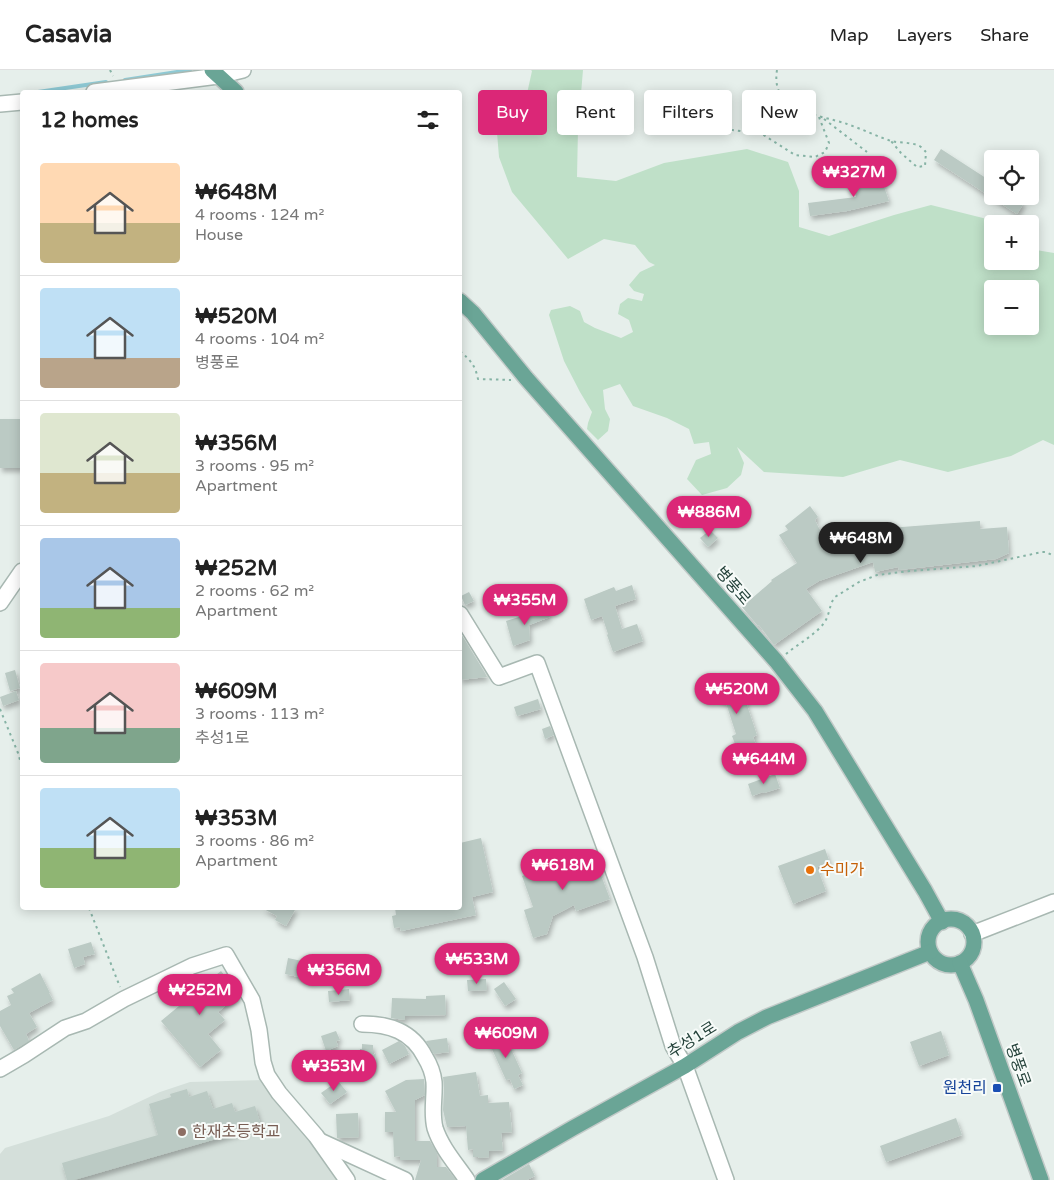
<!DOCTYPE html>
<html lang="en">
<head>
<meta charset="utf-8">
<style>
	:root { --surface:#fff; --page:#f6f6f6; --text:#222; --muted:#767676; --line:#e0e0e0; --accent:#db2777 }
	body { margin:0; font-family:"Varela Round","Noto Sans KR",sans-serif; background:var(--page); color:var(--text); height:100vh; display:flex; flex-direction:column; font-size:19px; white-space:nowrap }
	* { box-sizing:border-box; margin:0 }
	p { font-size:16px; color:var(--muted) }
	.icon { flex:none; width:28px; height:28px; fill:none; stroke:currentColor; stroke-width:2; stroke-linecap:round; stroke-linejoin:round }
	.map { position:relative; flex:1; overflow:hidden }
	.sheet { position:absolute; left:20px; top:20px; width:442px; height:820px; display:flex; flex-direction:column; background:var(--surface); border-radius:5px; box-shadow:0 2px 12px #0003 }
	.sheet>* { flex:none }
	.banner { position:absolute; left:478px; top:20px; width:475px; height:45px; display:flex; gap:10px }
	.buttons { position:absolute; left:984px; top:80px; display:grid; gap:10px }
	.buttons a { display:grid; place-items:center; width:55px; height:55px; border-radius:5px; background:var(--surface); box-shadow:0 2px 12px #0003; font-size:25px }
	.price { position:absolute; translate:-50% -42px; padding:0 11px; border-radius:18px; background:var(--accent); color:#fff; font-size:16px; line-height:32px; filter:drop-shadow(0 1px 2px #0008) }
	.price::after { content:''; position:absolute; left:50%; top:30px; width:15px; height:11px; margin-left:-8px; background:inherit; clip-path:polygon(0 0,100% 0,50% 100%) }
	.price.on { background:#222; color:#fff }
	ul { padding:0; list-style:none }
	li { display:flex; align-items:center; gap:15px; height:125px; padding:0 20px }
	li+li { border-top:1px solid var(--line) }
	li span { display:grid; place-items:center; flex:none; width:140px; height:100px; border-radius:5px; color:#555 }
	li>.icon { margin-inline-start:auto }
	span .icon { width:60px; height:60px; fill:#fffc; stroke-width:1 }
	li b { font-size:21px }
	h2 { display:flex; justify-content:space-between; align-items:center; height:60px; padding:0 20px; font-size:21px }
	.tag { padding:0 18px; border-radius:5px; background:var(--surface); box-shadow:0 2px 12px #0003; font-size:18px; line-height:45px }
	.tag.on { background:var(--accent); color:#fff }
	header { display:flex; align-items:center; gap:30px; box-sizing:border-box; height:70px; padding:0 25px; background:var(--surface); border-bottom:1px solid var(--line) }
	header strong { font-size:24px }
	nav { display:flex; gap:28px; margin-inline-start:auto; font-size:18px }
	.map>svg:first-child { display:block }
</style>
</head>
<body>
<header>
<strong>Casavia</strong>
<nav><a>Map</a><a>Layers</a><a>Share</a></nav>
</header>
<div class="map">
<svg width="1054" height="1110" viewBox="0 0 1054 1110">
	<defs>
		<filter id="shadow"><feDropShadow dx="2" dy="4" stdDeviation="2.5" flood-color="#0004"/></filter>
	</defs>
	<rect width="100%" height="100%" fill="#e6efeb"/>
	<path fill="#d4dfda" d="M267,1010L343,1110H0V1084L5,1078L109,1046L160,1022L190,1012Z"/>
	<path fill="#bfe0c8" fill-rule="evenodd" d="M531,0H583L578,59L577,107L616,111L664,93L747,79L788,92L799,121V157L829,166L894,145L931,135L987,149L993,154H992V191H1030V179L1054,183V375L1043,370L1011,386L948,402L900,390L843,407L764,402L737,377L744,393L741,405L727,418L702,425L687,409L696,390L711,384L709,372L694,374L689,359L667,348L633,336L620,314L603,320L605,339L610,349L608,361L598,370L587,359L588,353L592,342L580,322L564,291L549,245L551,240L570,236L580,241L584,252L595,258L621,268L633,262L629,250L618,244L620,234L628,228L642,231L644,224L634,221L629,215L640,202L655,195L649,192L635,175L604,169L568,189L543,159L512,122L499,87L495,38L526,28L532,1ZM992,219H1030V256H992Z"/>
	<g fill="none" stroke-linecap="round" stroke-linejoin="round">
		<g stroke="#8ec9d4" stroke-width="4">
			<path d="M125,10L190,0"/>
			<path d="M38,22L106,12"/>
		</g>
	</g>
	<g fill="#bbcac4" filter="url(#shadow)">
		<path d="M941,79L992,112V126H1014L1024,133L1017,144L934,90Z"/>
		<path d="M880,105L889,131L847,141L810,146L808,133L856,127L853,112Z"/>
		<rect x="0" y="349" width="22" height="49"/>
		<path d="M810,436L818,447L815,450L828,477L858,466L862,476L892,470L889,458L980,451V459L1007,457L1009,483L996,489L899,500L898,497L875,502L873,492L819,511L806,519L822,541L774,575L759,555L758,556L742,537L772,511L771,510L797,493L779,465L788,460L785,456Z"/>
		<path d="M710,460L718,468L708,477L700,468Z"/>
		<path d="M632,515L636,529L615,536L622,559L637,554L643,571L613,582L607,565L608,564L602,546L591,550L584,529L614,517L616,521Z"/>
		<path d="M469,522L474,531L465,535L461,526Z"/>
		<path d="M545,537V539L546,538L550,547L529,555L530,570L513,576L506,551L535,542L534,541Z"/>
		<path d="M460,562L485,603L487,607L460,610Z"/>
		<path d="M15,600L20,618L10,621L5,603Z"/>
		<path d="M727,605L736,629L744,626L757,665L753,667L756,675L738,682L732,666L736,664L725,630L721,632L714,610Z"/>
		<path d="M16,621L19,630L3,636L0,627Z"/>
		<path d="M538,629L541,639L517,646L514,637Z"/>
		<path d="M550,656L554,665L545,669L542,659Z"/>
		<path d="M775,704L780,718L764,723L763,722L752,726L748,714Z"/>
		<path d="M481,768L493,822L472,827L476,845L401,861L400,857L394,858L392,846L396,845L395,838H460V773Z"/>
		<path d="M825,779L830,793L817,797L826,821L793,834L778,796Z"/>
		<path d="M593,784L610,829L576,841L574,835L553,846L547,864L533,868L524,840L533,837L522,806L564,790L565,794Z"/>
		<path d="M262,838H296L286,856L275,850L277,846Z"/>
		<path d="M91,872L95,884L83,887L85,894L74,898L68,879Z"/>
		<path d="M446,876H465L466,888L447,889Z"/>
		<path d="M288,888L316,894L312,910L285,904Z"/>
		<path d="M221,901L232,915L238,925L218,942L225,950L208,964L221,980L200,997L161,951L185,931L173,917L178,913L190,908L199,918Z"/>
		<path d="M40,903L50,923H49L53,930L29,943L37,957L26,964L29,971L14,980L0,956V941L11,935L7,926L14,923L11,919Z"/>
		<path d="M486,909L487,920L468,921L467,910Z"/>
		<path d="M504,912L516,929L505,936L494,919Z"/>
		<path d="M349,919L350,930L329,932L328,921Z"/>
		<path d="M445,925L446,945L405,946V950L391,948L392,928L426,929V926Z"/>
		<path d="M336,961L340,970L336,971L338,976L326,981L321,966Z"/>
		<path d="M503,961L522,1003L518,1005L523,1015L514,1019L510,1009L506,1010L487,968Z"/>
		<path d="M941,961L949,985L919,996L910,972Z"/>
		<path d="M447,968L449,982L434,984L426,971Z"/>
		<path d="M399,971L405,976L409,984L389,994L382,980Z"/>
		<path d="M362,974L373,975V985L376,983L374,1001L358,999L360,979H362Z"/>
		<path d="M476,1002L480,1026L488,1025V1033L509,1032L512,1062L501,1063L503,1080L489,1081V1087L479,1088L478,1087H473V1079L468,1080L466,1056L447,1057L443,1040L444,1018L443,1007Z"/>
		<path d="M424,1009L425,1025L415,1030V1071H430L437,1083V1097H446L456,1110H415L421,1090H400V1086L394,1087L393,1062H385V1042H396L385,1021L406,1010Z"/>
		<path d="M338,1011L347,1022L330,1034L321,1023Z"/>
		<path d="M187,1019L189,1027L207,1021L213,1039L232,1033L235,1042L255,1036L261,1056L74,1110H67L62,1093L158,1065L149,1034L171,1027L170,1024Z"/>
		<path d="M358,1043L359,1067L337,1068L336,1044Z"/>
		<path d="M956,1048L962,1065L886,1092L880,1076Z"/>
		<path d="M529,1094L535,1106L527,1110H502Z"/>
	</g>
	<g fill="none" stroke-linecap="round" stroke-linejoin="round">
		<defs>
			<g id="minor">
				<path d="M94,22L218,6L243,0"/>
				<path d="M0,34L22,32"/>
				<path d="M0,533L22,501"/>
				<path d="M460,544L499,607L537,593L645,887L673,976L685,996L726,1110"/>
				<path d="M972,864L1054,832"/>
				<path d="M362,954C389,954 412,961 425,987C430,995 433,1003 434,1012C435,1027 431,1043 435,1058C441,1077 456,1094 467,1110"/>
				<path d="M0,999L24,985L65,958L86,951L124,929L192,896L226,885L252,930L259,960L263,992L267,1005L279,1023L316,1066L347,1110"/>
				<path d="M320,1071L405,1110"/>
			</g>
			<g id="major">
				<path d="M212,0L236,22"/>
				<path d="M460,231L473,243L526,308L776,591L815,641L925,821L942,852"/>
				<circle cx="951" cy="872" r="23"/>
				<path d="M960,893L976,930L1041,1110"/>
				<path d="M483,1110L573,1058L685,996L738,962L767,947L930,882"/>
			</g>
		</defs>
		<use href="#minor" stroke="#a8b8b2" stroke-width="18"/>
		<use href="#major" stroke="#c2cac8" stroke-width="18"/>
		<g stroke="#86b3a5" stroke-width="2" stroke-dasharray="2.5 4" stroke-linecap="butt">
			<path d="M110,0L113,6"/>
			<path d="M777,0C770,43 819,44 847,54C862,59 876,66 891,71C899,73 909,72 917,75C921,76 924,80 926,82L925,96L917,97L901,83L891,71"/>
			<path d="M824,49L867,82"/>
			<path d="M725,59L762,64L795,85L815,87L825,82L829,73L819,47"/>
			<path d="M460,281C471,291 475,295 478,309L511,310"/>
			<path d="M786,584C798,574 815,565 824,553C830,545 829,534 835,527L859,512L877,505L910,501L977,496L1042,482H1046L1054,486"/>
			<path d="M0,639L18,683L22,697"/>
			<path d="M89,838L120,917"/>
		</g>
		<use href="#minor" stroke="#fff" stroke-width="15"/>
		<use href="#major" stroke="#6aa596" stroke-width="15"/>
	</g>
	<circle fill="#e8710a" stroke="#f7fbf9" stroke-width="2" cx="810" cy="800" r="5"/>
	<rect fill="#1a4fb4" stroke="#f7fbf9" stroke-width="2" x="992" y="1013" width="10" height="10" rx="2.5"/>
	<circle fill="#8d6e63" stroke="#f7fbf9" stroke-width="2" cx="182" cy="1062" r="5"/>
	<g text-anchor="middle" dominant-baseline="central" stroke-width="4" stroke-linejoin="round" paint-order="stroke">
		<g font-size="16" fill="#24423a" stroke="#f7fbf9">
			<text transform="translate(733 516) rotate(49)">병풍로</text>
			<text transform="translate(692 970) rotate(-32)">추성1로</text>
			<text transform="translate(1018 995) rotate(70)">병풍로</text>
		</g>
		<g font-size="16" fill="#c56008" stroke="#f7fbf9" text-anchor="start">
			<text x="820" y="800">수미가</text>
		</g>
		<g font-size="16" fill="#164399" stroke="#f7fbf9" text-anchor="end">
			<text x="987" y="1018">원천리</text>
		</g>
		<g font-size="16" fill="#785e54" stroke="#f7fbf9" text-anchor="start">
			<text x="192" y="1062">한재초등학교</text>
		</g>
	</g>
</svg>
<div class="buttons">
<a><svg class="icon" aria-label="locate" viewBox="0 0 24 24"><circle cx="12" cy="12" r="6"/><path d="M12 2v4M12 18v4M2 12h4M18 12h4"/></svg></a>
<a>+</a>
<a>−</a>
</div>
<b class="price" style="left:854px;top:128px">₩327M</b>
<b class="price" style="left:709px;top:468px">₩886M</b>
<b class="price on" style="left:861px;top:494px">₩648M</b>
<b class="price" style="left:525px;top:556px">₩355M</b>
<b class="price" style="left:737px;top:645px">₩520M</b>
<b class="price" style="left:764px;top:715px">₩644M</b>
<b class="price" style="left:563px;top:821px">₩618M</b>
<b class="price" style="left:477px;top:915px">₩533M</b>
<b class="price" style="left:339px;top:926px">₩356M</b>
<b class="price" style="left:200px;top:946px">₩252M</b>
<b class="price" style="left:506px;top:989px">₩609M</b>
<b class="price" style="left:334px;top:1022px">₩353M</b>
<div class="banner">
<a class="tag on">Buy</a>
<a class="tag">Rent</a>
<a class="tag">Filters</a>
<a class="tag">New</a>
</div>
<section class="sheet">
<h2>12 homes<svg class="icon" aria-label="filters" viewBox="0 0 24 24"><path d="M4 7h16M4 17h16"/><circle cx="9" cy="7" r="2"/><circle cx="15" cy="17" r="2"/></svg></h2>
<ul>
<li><span style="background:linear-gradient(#ffd9b3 60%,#c2b280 0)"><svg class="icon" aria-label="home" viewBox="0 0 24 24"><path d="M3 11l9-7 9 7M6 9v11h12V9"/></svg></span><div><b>₩648M</b><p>4 rooms · 124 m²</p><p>House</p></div></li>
<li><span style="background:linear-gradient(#bfe0f5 70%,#b9a48a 0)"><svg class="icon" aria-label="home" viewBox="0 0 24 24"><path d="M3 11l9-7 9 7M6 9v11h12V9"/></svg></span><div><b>₩520M</b><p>4 rooms · 104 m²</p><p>병풍로</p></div></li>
<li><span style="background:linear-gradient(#dfe7d0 60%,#c2b280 0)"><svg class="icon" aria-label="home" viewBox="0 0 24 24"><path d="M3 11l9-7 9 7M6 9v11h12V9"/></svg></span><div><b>₩356M</b><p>3 rooms · 95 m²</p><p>Apartment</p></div></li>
<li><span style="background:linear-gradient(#a9c7e8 70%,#8fb573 0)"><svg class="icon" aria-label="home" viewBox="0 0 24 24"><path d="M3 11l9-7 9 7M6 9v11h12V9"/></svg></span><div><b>₩252M</b><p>2 rooms · 62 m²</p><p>Apartment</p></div></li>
<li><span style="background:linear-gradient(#f6c9c9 65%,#7fa58c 0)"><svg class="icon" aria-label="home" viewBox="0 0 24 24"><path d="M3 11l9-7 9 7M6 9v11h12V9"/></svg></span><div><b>₩609M</b><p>3 rooms · 113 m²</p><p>추성1로</p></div></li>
<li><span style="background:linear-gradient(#bfe0f5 60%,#8fb573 0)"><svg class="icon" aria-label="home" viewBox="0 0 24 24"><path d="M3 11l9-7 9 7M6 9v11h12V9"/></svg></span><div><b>₩353M</b><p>3 rooms · 86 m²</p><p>Apartment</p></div></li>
</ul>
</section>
</div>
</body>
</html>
